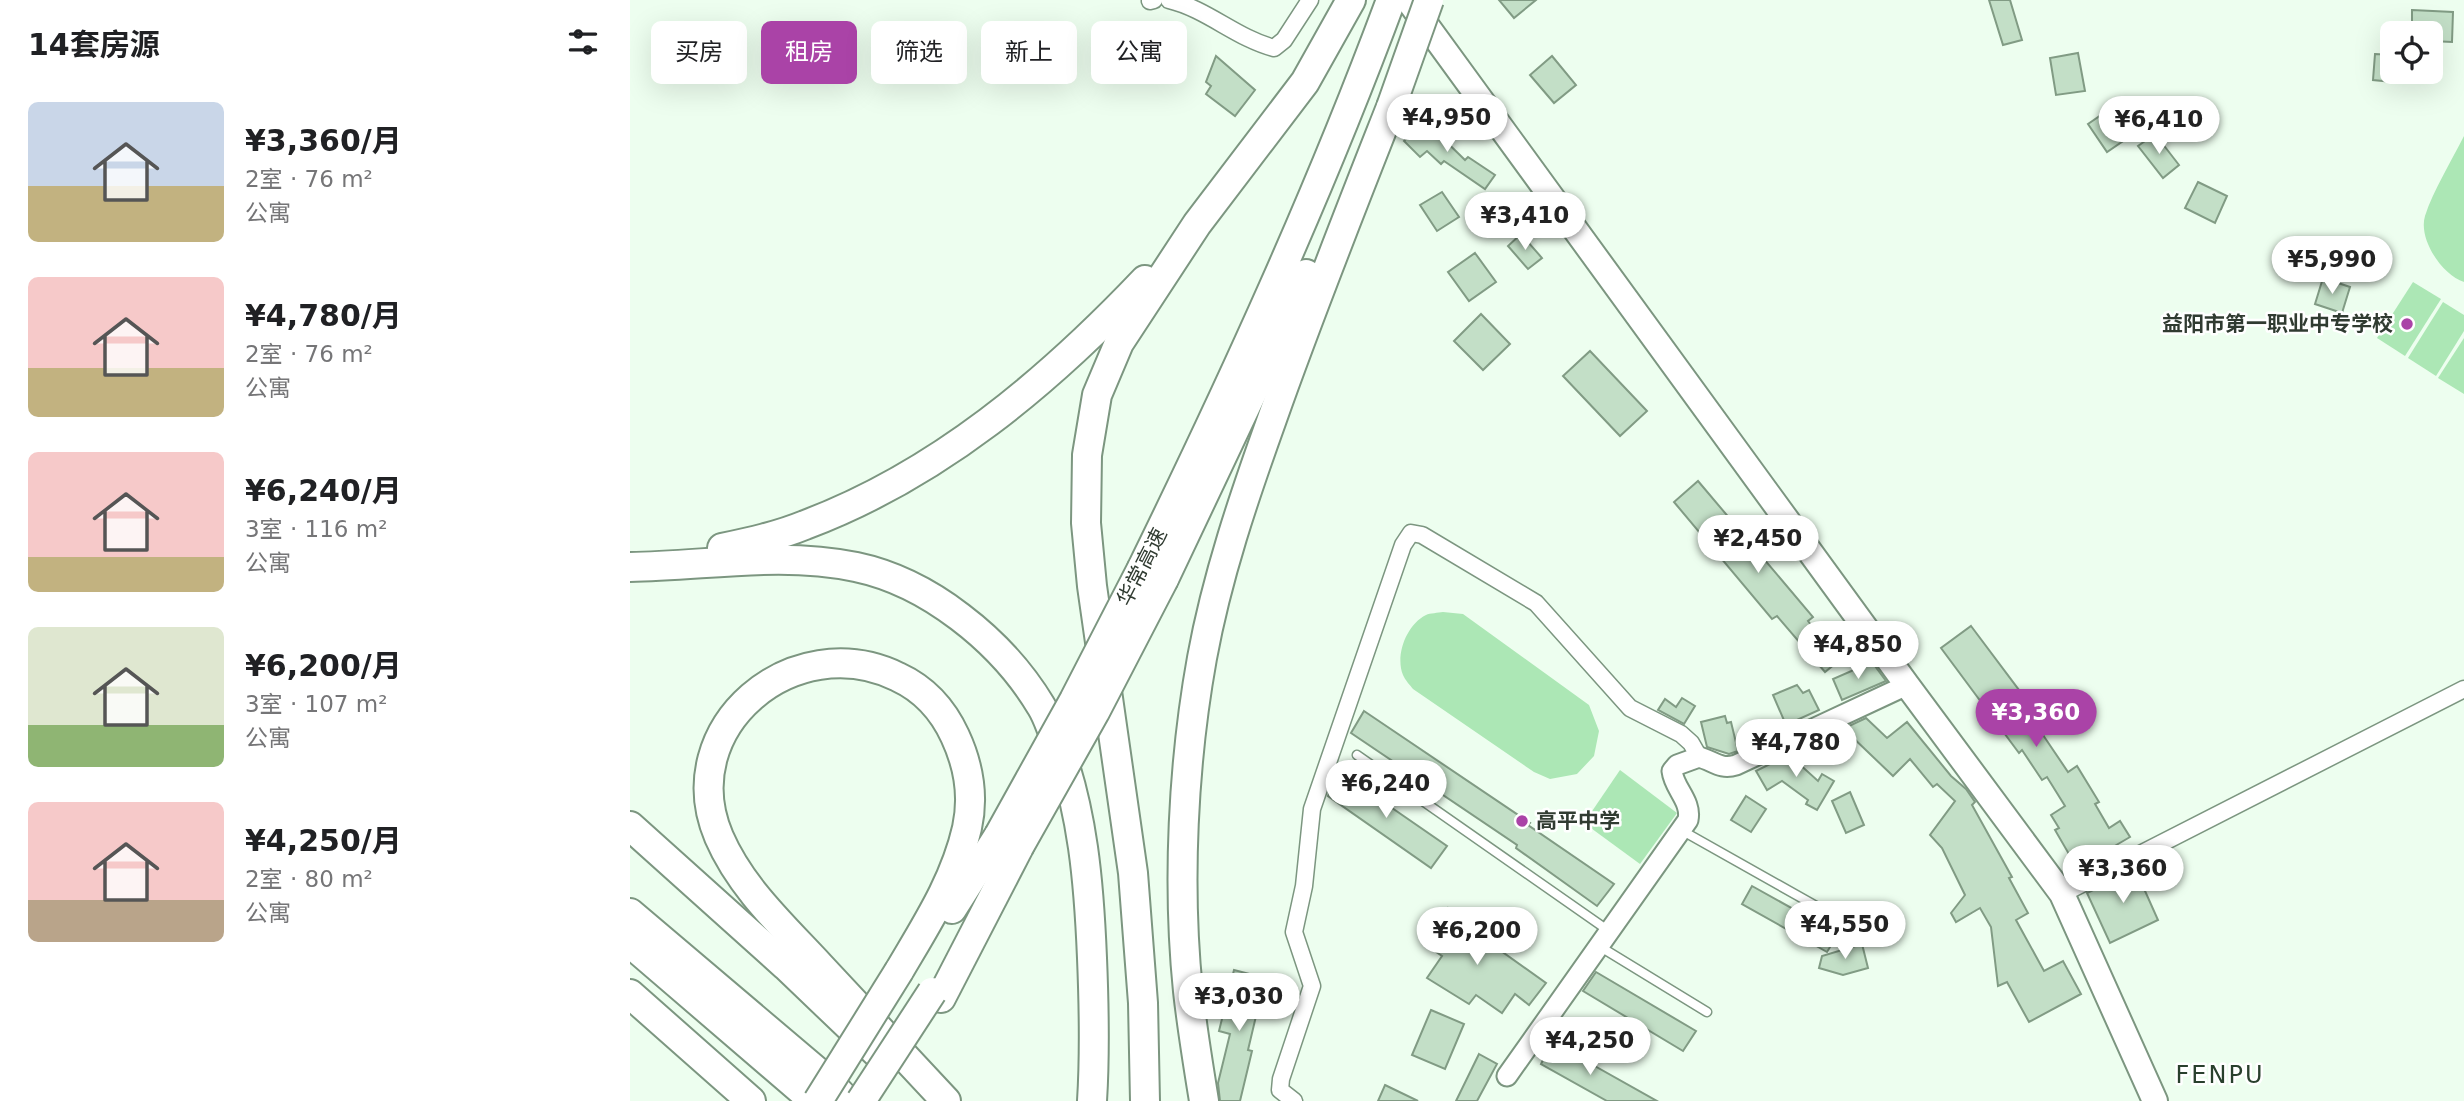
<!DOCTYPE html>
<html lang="zh">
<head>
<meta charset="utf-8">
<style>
	:root { --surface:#fff; --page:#f6f6f6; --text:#202124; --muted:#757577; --accent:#aa43a7 }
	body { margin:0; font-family:"DejaVu Sans","Noto Sans SC",sans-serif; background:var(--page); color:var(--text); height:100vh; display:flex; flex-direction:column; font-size:26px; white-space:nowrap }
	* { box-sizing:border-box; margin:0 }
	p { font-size:23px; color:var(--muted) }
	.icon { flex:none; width:38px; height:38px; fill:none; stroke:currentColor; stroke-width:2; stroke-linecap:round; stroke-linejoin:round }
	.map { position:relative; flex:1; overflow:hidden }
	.details { display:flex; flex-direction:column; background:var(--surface); width:630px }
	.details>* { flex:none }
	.guide { position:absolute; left:21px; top:21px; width:665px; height:63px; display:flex; gap:14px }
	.tools { position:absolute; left:1750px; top:21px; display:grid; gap:14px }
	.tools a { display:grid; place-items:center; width:63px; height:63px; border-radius:10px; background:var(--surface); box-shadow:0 7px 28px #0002; font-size:35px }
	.price { position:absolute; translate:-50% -60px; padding:0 16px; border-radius:24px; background:#fff; color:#222; font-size:23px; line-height:46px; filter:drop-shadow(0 2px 4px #0008) }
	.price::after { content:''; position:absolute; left:50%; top:42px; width:21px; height:16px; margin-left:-10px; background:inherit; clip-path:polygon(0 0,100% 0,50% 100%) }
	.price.selected { background:var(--accent); color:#fff }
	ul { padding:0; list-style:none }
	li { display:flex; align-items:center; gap:21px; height:175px; padding:0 28px }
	li span { display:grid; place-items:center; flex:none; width:196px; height:140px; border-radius:10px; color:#555 }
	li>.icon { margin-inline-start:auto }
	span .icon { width:84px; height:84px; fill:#fffc; stroke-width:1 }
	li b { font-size:30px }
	h2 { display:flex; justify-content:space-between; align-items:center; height:84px; padding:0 28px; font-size:30px }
	.tag { padding:0 24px; border-radius:10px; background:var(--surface); box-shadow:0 7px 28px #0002; font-size:24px; line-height:63px }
	.tag.selected { background:var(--accent); color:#fff }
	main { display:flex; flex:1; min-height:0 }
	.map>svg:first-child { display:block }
</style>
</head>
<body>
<main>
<section class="details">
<h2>14套房源<svg class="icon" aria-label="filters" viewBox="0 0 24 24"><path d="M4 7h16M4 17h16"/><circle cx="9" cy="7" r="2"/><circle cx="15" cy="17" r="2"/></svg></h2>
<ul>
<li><span style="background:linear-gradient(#c9d6e8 60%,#c2b280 0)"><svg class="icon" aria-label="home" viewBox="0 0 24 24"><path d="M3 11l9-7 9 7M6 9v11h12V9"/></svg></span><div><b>¥3,360/月</b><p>2室 · 76 m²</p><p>公寓</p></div></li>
<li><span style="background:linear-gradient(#f6c9c9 65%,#c2b280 0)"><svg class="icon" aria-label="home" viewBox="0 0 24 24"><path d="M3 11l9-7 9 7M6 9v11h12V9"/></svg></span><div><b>¥4,780/月</b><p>2室 · 76 m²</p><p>公寓</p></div></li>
<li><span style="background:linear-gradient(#f6c9c9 75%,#c2b280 0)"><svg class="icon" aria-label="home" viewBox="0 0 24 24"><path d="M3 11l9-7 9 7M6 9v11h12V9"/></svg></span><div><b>¥6,240/月</b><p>3室 · 116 m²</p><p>公寓</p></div></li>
<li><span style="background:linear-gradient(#dfe7d0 70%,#8fb573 0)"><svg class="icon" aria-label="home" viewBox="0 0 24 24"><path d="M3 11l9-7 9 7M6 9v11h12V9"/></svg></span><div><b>¥6,200/月</b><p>3室 · 107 m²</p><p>公寓</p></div></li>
<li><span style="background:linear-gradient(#f6c9c9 70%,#b9a48a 0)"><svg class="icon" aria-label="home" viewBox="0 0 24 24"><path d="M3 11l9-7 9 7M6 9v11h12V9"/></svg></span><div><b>¥4,250/月</b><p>2室 · 80 m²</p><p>公寓</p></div></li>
</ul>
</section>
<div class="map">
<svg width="1834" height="1101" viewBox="0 0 1834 1101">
	<rect width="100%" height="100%" fill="#edfeef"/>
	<g fill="#ace7b5">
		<path d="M1834,136V282C1812,275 1788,239 1795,216C1803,191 1822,160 1834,136Z"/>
		<path d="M1783,282L1811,299L1775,356L1747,338Z"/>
		<path d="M1813,302L1834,315V331L1806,376L1778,358Z"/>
		<path d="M1834,338V394L1808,378Z"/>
		<path d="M813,612L833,614L959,705L969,731L964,756L947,774L920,779L904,772L783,689C780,685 775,680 773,675C765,656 776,625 796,615C800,613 808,613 813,612Z"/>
		<path d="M990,770L1047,813L1010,864L954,823Z"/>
	</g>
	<g fill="#c3dfc7" stroke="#819b84" stroke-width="2">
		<path d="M869,0H906L884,18Z"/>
		<path d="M1359,0H1380L1392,40L1373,45Z"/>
		<path d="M1782,10L1823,12L1822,42L1801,41V33H1782Z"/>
		<path d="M1448,53L1455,91L1426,95L1420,58Z"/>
		<path d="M1745,54L1762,55V82L1743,80Z"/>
		<path d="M586,56L625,90L605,116L576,94L581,86L576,82Z"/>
		<path d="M922,56L946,85L924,103L900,75Z"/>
		<path d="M1480,109L1499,137L1477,152L1458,124Z"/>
		<path d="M794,120L835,160L838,157L865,175L855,189L814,161L811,164L797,151L790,157L774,141Z"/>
		<path d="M1525,134L1549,165L1533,178L1508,146Z"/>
		<path d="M1568,182L1597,196L1585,223L1555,208Z"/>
		<path d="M812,192L829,217L807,231L790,205Z"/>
		<path d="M891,234L912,258L898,269L878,246Z"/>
		<path d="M845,253L866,282L839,301L818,272Z"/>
		<path d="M1693,278L1720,287L1712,313L1685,304Z"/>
		<path d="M851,314L880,344L853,370L824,341Z"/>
		<path d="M960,351L1017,411L990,436L933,376Z"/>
		<path d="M1068,481L1183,617L1178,621L1196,644L1210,633L1223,649L1195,672L1147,616L1142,619L1044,502Z"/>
		<path d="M1341,626L1419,730L1413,735L1438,772L1447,766L1469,802L1465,804L1479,828L1490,821L1500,837L1447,868L1425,830L1429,828L1421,815L1435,806L1417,777L1412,780L1392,750L1389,753L1311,648Z"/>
		<path d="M1242,662L1256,681L1212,700L1203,679Z"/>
		<path d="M1167,685L1173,693L1179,690L1189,710L1156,725L1143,695Z"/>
		<path d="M1052,698L1065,706L1054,724L1028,710L1035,699L1046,707Z"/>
		<path d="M734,711L900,823L898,825L984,884L967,906L886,848L887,845L721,733Z"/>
		<path d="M1095,716L1097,723L1101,722L1108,751L1099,754L1077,747L1071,722Z"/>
		<path d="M1236,718L1257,738L1277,722L1321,776L1336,789L1345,802L1342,805L1382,877L1379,878L1398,913L1386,920L1414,971L1433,961L1451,994L1399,1022L1377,982L1368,986L1361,927L1350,908L1326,922L1321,913L1335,895L1312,848L1300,835L1325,801L1307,784L1303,787L1280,759L1263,776L1216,731L1219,726Z"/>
		<path d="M1166,751L1172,758L1167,762L1188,781L1192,774L1204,781L1187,810L1176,804L1178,800L1152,781L1137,790L1126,771Z"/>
		<path d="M707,770L817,846L801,868L698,796Z"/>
		<path d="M1220,792L1234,825L1216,833L1202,801Z"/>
		<path d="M1116,796L1136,809L1121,832L1101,820Z"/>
		<path d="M1512,866L1518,879L1511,882L1528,920L1480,943L1457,893Z"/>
		<path d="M1122,886L1208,934L1197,952L1112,904Z"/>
		<path d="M818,908L831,918L829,921L916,983L899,1005L885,994L872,1013L846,995L839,1004L797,978L812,956L793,943Z"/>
		<path d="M1232,944L1238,968L1213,975L1189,968L1192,956Z"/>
		<path d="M604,970L635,978L618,1050L622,1051L610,1101H590L588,1083L600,1034L589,1031Z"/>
		<path d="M966,972L1066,1031L1053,1051L953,991Z"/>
		<path d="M801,1010L834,1024L815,1069L782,1055Z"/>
		<path d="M922,1042L1027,1101H977L911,1064Z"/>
		<path d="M849,1054L867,1064L847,1101H826Z"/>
		<path d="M755,1085L788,1101H748Z"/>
	</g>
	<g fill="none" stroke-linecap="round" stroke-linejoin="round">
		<defs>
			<g id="service">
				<path d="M727,755L979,931"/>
				<path d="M1051,830L1218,924"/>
				<path d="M969,946L1077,1012"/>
			</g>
			<g id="minor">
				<path d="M539,0C577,9 606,38 644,48L654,40L680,0"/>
				<path d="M520,1L524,0"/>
				<path d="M1432,894L1834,689"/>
				<path d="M664,1101L650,1090L651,1079L682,986L664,932L674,886L682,809L773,545L781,533L792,535L906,603L1000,708L1051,734L1061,743L1069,757"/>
			</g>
			<path id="tertiary" d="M877,1076L1058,820C1062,801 1044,789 1042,771L1047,765L1069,757C1084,761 1090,770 1106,765L1277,685"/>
			<path id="trunk" d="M778,0L1277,685L1432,894L1525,1101"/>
			<g id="motorway">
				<path d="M92,548C120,542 148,536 175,525C308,475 418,382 515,280"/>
				<path d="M0,567C76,566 151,551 226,567C264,575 300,594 330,617C363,642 390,671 411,706C418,717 421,729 426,740C453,810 459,884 462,958C464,1006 465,1054 462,1101"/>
				<path d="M512,568C603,382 689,194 761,0"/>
				<path d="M534,579L641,353L676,274"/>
				<path d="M0,826L156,966L247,1053"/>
				<path d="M322,909L369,835"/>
				<path d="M0,913L197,1080L217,1101"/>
				<path d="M0,943L184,1101"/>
				<path d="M269,971C296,925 325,881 337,828C344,796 339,766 325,736C313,710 294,689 268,677C164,626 42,727 89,837C111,888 153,926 190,966C232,1011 274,1056 316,1101"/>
				<path d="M0,994L121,1101"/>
				<path d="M311,998L389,847"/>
				<path d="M515,1101L513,1003L503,873L462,586L456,523L457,455L467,395L489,343L567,224L675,82L721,0"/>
				<path d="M574,1101C568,1064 562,1028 558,991C547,884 553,763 572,658C587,576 614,497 642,419C679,314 720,211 761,107"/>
			</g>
		</defs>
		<use href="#service" stroke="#7c9680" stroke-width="11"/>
		<use href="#minor" stroke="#7c9680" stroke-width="19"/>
		<use href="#tertiary" stroke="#7c9680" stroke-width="23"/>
		<use href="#trunk" stroke="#7c9680" stroke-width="28"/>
		<use href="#motorway" stroke="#7c9680" stroke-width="32"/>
		<use href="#service" stroke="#fff" stroke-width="8"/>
		<use href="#minor" stroke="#fff" stroke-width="16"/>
		<use href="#tertiary" stroke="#fff" stroke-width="19"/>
		<use href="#trunk" stroke="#fff" stroke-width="24"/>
		<use href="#motorway" stroke="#fff" stroke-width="28"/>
		<defs>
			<g id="motorway-bridge">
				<path d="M761,107L799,0"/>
				<path d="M369,835L444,700L512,568"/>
				<path d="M389,847L465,712L534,579"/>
				<path d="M188,1101L269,971"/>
				<path d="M231,1101L302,992"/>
			</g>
		</defs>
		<use href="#motorway-bridge" stroke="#7c9680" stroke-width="32" stroke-linecap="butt"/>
		<use href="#motorway-bridge" stroke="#fff" stroke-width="28"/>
	</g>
	<g fill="#aa43a7" stroke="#fff" stroke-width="2.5">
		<circle cx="1777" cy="324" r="7"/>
		<circle cx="892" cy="821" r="7"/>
	</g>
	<g text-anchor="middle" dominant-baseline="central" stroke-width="5" stroke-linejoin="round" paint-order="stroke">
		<g font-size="21" font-weight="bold" fill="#303b31" stroke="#fff" text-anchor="end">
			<text x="1763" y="324">益阳市第一职业中专学校</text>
			<text x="906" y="821" text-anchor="start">高平中学</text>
		</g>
		<g font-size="21" fill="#303b31" stroke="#fff">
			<text transform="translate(512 567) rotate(-63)">华常高速</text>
		</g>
		<g font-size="24" letter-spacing="2" fill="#29402d" stroke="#fff">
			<text x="1590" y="1075">FENPU</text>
		</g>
	</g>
</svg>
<div class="tools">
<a><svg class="icon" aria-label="locate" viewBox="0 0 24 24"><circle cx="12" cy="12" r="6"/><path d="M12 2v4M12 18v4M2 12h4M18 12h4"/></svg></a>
</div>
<b class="price" style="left:817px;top:154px">¥4,950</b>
<b class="price" style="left:1529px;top:156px">¥6,410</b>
<b class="price" style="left:895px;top:252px">¥3,410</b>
<b class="price" style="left:1702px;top:296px">¥5,990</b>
<b class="price" style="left:1128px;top:575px">¥2,450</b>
<b class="price" style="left:1228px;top:681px">¥4,850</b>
<b class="price selected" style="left:1406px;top:749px">¥3,360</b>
<b class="price" style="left:1166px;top:779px">¥4,780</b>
<b class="price" style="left:756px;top:820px">¥6,240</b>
<b class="price" style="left:1493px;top:905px">¥3,360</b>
<b class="price" style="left:1215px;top:961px">¥4,550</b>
<b class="price" style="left:847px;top:967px">¥6,200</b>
<b class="price" style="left:609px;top:1033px">¥3,030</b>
<b class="price" style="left:960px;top:1077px">¥4,250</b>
<div class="guide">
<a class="tag">买房</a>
<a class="tag selected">租房</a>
<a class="tag">筛选</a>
<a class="tag">新上</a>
<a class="tag">公寓</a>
</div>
</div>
</main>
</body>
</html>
